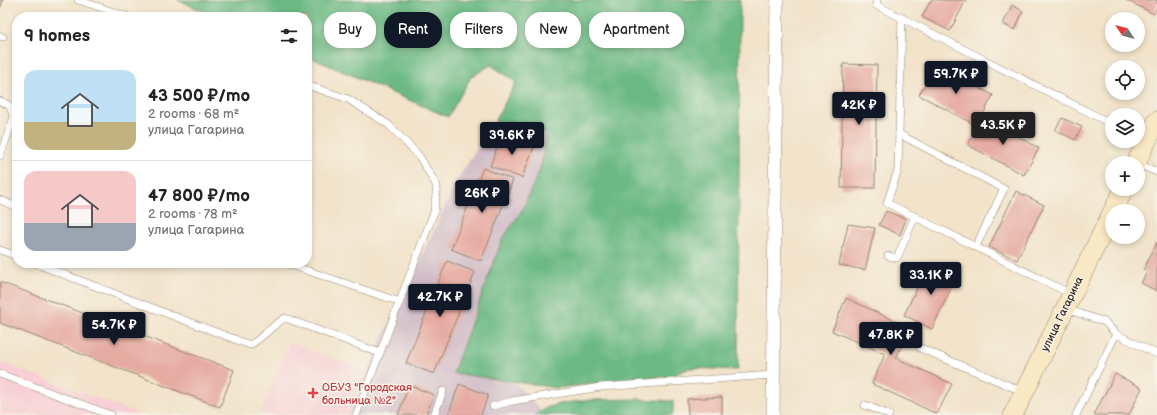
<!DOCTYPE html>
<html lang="en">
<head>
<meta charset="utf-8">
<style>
	:root { --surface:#fff; --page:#f2f2f2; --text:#222; --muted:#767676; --line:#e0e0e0; --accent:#111827 }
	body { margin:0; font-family:"Balsamiq Sans",sans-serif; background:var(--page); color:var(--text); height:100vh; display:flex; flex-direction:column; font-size:15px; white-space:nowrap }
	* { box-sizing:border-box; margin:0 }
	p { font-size:13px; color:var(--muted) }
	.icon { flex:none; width:22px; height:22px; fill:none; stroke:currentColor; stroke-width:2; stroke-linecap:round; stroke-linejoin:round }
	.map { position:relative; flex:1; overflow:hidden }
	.details { position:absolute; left:12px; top:12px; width:300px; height:256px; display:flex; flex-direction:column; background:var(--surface); border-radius:16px; box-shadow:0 2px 6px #0003 }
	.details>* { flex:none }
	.top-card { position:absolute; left:324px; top:12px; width:380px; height:36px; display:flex; gap:8px }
	.needle { width:26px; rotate:305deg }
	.tools { position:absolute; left:1105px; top:12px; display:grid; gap:8px }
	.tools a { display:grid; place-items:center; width:40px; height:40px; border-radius:50%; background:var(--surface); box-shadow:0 2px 6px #0003; font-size:20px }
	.price { position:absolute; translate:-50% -34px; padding:0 9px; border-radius:4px; background:var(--accent); color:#fff; font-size:13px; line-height:26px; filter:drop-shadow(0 1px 2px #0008) }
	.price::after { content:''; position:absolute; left:50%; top:24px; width:12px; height:9px; margin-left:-6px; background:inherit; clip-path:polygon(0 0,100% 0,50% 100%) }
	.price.current { background:#222; color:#fff }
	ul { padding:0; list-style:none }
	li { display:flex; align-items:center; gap:12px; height:100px; padding:0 12px }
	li+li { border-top:1px solid var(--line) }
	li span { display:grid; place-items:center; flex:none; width:112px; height:80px; border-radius:12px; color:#555 }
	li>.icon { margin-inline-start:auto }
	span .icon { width:48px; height:48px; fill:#fffc; stroke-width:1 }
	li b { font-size:17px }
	h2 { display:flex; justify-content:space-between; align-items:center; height:48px; padding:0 12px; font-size:17px }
	.pill { padding:0 14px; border-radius:16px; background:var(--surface); box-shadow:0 2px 6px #0003; font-size:14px; line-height:36px }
	.pill.current { background:var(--accent); color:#fff }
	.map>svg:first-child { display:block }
</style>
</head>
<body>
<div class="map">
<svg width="1157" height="415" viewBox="0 0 1157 415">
	<rect width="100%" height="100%" fill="#f7f3e8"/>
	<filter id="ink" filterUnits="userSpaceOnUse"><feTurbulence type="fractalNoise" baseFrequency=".025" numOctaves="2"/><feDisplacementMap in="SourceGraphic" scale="8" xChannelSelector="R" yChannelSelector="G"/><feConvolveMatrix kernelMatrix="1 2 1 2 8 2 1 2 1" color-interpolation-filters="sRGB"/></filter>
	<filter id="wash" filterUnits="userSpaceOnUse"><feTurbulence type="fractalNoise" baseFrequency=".012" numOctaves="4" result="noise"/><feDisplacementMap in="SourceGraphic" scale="16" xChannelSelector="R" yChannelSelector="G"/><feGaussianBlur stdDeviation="0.9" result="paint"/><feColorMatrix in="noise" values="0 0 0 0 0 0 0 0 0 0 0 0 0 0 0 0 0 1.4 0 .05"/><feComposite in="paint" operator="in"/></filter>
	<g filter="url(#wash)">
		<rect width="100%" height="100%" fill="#f2e3c9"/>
		<g fill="#f7cfd4">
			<path d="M289,342L367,371L350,415H260Z"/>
			<path d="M0,362L143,415H0Z"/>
		</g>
		<path fill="#d2bdc8" d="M495,121L547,133L541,166L523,209L502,240L454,373L515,383L540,409L535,415H350L367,371L460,175Z"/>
		<g fill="#6cb983" stroke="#547250">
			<path d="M178,0H740L738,370L690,368L671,376L605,382L557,388L453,373L502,240L523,209L541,166L547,133L495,121L516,82L491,65L471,77L448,117L307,56V17H217Z"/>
			<path d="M638,399L673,401V415H535C553,397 613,400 638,399Z"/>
		</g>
		<g id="blocks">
			<g fill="#e6aba1">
				<path d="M0,0H3L0,9Z"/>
				<path d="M931,0H966L950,31L922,17Z"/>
				<path d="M1126,0H1157V7L1154,14Z"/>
				<path d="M1012,5L1023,11L1015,30L1003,24Z"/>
				<path d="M843,64L877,65L875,188H841Z"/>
				<path d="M936,65L993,95L977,126L919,95Z"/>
				<path d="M983,117L1039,148L1024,175L968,145Z"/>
				<path d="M1062,118L1082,127L1075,140L1055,130Z"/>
				<path d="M502,135L534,147L522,178L490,166Z"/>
				<path d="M483,168L513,180L481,261L451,249Z"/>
				<path d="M1016,191L1044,205L1017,260L989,247Z"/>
				<path d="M886,211L906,219L900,235L879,225Z"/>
				<path d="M848,224L875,228L865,270L839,265Z"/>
				<path d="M1157,242V291L1141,283L1147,272L1143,270Z"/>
				<path d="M447,261L475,272L434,374L406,363Z"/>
				<path d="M929,263L957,276L932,329L904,315Z"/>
				<path d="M0,282L234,370L220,407L0,323Z"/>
				<path d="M846,298L910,328L896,358L952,384L937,414L872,384L885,354L832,331Z"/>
				<path d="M1115,374L1142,388L1129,415H1094Z"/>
				<path d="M459,384L488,395L481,415H455L449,413Z"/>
				<path d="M409,385L434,395L426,415H398Z"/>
				<path d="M722,397V415H688L687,399Z"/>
			</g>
		</g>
	</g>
	<g filter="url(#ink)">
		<use href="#blocks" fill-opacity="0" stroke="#968674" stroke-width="1"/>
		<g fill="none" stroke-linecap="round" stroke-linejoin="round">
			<defs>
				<g id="lane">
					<path d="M78,0L129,17"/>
					<path d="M877,0L876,5L1112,124"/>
					<path d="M902,18L898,170L887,203L1071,294"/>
					<path d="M0,36L3,37"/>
					<path d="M307,85L348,99L389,125L419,156L437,186L434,212L356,415"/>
					<path d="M0,101L9,105L14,117L0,156"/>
					<path d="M899,134L1004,189L976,246"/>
					<path d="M1138,164L1157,172"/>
					<path d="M0,200L17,207"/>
					<path d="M0,250L17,256"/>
					<path d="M888,256L897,258L915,216"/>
					<path d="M34,263L250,345C264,337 271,326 285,318L380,353"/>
					<path d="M285,263L400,302"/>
					<path d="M1066,309L1105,322L1116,334L1157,354"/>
					<path d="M920,348L1024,392"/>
					<path d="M0,374L111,415"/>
					<path d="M865,405L889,415"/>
					<path d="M493,406L512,401L601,387L773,375"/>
					<path d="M434,415L443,391"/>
					<path d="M1076,415L1116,334"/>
				</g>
				<path id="street" d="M773,415L777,0"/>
				<g id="secondary">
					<path d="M1136,163L1157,121"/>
					<path d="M1113,211L1124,189"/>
					<path d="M1013,415L1112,213"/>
				</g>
			</defs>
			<use href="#lane" stroke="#968674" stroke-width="8"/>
			<use href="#street" stroke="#968674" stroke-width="14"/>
			<use href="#secondary" stroke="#968674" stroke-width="20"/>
			<use href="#lane" stroke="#fff" stroke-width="7"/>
			<use href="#street" stroke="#fff" stroke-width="13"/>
			<use href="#secondary" stroke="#f8e8c3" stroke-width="19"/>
		</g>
	</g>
	<path fill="#e0444e" stroke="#f7f3e8" stroke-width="1.5" d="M311 387h4v4h4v4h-4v4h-4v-4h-4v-4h4z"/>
	<g text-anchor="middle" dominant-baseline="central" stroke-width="3" stroke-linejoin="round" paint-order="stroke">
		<g font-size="11" fill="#3b2a1e" stroke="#f7f3e8">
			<text transform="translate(1062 314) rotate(-64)">улица Гагарина</text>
		</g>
		<g font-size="11" fill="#be3a42" stroke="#f7f3e8" text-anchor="start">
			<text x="322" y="387">ОБУЗ "Городская<tspan x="322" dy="13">больница №2"</tspan></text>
		</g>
	</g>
</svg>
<div class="tools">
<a><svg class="needle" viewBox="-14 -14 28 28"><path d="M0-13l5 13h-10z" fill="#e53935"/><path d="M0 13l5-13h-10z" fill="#767676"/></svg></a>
<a><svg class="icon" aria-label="locate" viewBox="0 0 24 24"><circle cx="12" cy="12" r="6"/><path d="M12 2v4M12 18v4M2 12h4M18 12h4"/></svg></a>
<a><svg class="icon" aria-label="layers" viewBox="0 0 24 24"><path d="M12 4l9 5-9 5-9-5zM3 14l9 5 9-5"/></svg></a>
<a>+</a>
<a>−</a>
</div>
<b class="price" style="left:956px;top:95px">59.7K ₽</b>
<b class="price" style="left:859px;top:126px">42K ₽</b>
<b class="price current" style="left:1003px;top:146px">43.5K ₽</b>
<b class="price" style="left:512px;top:156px">39.6K ₽</b>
<b class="price" style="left:482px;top:214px">26K ₽</b>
<b class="price" style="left:931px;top:296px">33.1K ₽</b>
<b class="price" style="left:440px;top:318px">42.7K ₽</b>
<b class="price" style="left:114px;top:346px">54.7K ₽</b>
<b class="price" style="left:891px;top:356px">47.8K ₽</b>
<div class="top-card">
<a class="pill">Buy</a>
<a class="pill current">Rent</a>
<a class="pill">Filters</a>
<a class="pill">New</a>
<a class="pill">Apartment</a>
</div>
<section class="details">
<h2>9 homes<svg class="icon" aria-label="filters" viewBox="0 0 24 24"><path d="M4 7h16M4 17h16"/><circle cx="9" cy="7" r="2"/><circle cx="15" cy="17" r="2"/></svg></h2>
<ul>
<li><span style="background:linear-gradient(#bfe0f5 65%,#c2b280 0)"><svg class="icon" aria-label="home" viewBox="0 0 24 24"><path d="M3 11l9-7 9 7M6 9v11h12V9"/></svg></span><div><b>43 500 ₽/mo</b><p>2 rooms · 68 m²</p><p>улица Гагарина</p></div></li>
<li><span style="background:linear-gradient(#f6c9c9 65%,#9aa5b1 0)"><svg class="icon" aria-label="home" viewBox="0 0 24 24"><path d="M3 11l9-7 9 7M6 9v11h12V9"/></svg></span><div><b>47 800 ₽/mo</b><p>2 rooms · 78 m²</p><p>улица Гагарина</p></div></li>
</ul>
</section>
</div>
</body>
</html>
